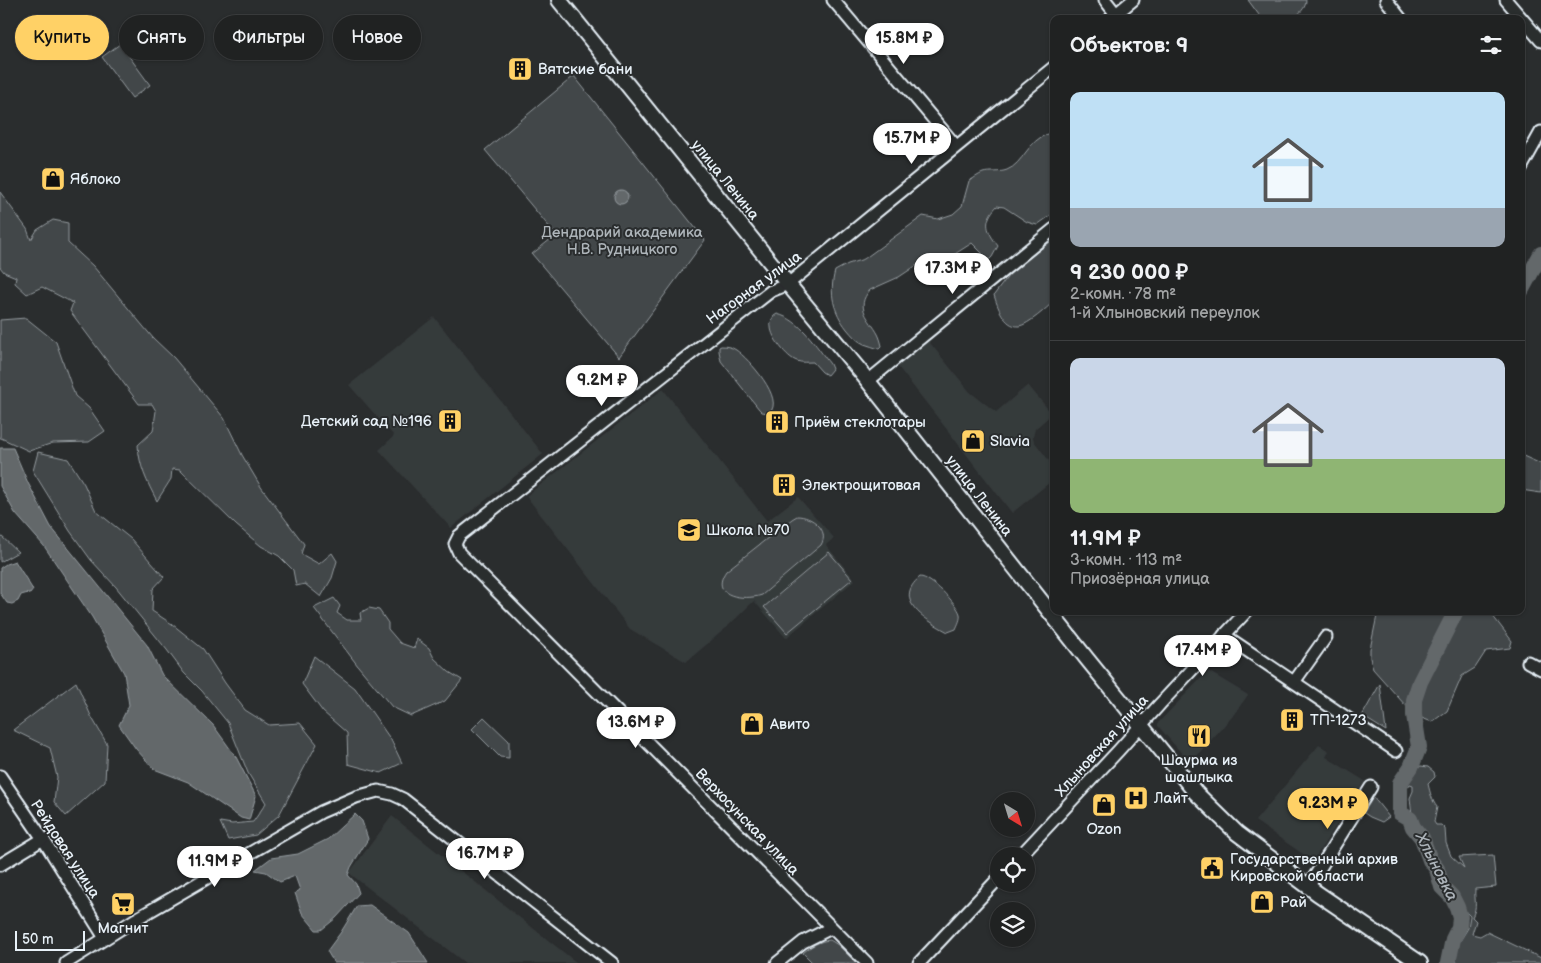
<!DOCTYPE html>
<html lang="ru">
<head>
<meta charset="utf-8">
<style>
	:root { --surface:#202222; --page:#2d2f2f; --text:#f1f3f6; --muted:#a2a4a5; --line:#3d3f40; --accent:#ffd166 }
	body { margin:0; font-family:"Balsamiq Sans",sans-serif; background:var(--page); color:var(--text); height:100vh; display:flex; flex-direction:column; font-size:19px; white-space:nowrap }
	* { box-sizing:border-box; margin:0 }
	p { font-size:16px; color:var(--muted) }
	.icon { flex:none; width:28px; height:28px; fill:none; stroke:currentColor; stroke-width:2; stroke-linecap:round; stroke-linejoin:round }
	.map { position:relative; flex:1; overflow:hidden }
	.details { position:absolute; left:1050px; top:15px; width:475px; height:600px; display:flex; flex-direction:column; background:var(--surface); border-radius:10px; box-shadow:0 1px 4px #0004,0 0 0 1px var(--line) }
	.details>* { flex:none }
	.top-card { position:absolute; left:15px; top:15px; width:475px; height:45px; display:flex; gap:10px }
	.needle { width:32px; rotate:142deg }
	.controls { position:absolute; left:990px; top:792px; display:grid; gap:10px }
	.controls a { display:grid; place-items:center; width:45px; height:45px; border-radius:50%; background:var(--surface); box-shadow:0 1px 4px #0004,0 0 0 1px var(--line); font-size:25px }
	.scale { position:absolute; left:15px; bottom:12px; width:70px; box-sizing:border-box; padding-left:5px; border:2px solid #e8f1f8; border-top:0; font-size:14px; line-height:18px; white-space:nowrap; color:#e8f1f8; -webkit-text-stroke:4px #2a2d2e; paint-order:stroke }
	.price { position:absolute; translate:-50% -42px; padding:0 11px; border-radius:18px; background:#fff; color:#222; font-size:16px; line-height:32px; filter:drop-shadow(0 1px 2px #0008) }
	.price::after { content:''; position:absolute; left:50%; top:30px; width:15px; height:11px; margin-left:-8px; background:inherit; clip-path:polygon(0 0,100% 0,50% 100%) }
	.price.current { background:var(--accent); color:#111 }
	ul { padding:0; list-style:none }
	li { display:grid; align-content:center; gap:10px; height:265px; padding:0 20px }
	li+li { border-top:1px solid var(--line) }
	li span { display:grid; place-items:center; height:155px; border-radius:10px; color:#555 }
	li>.icon { margin-inline-start:auto }
	span .icon { width:90px; height:90px; fill:#fffc; stroke-width:1 }
	li b { font-size:21px }
	h2 { display:flex; justify-content:space-between; align-items:center; height:60px; padding:0 20px; font-size:21px }
	.pill { padding:0 18px; border-radius:22px; background:var(--surface); box-shadow:0 1px 4px #0004,0 0 0 1px var(--line); font-size:18px; line-height:45px }
	.pill.current { background:var(--accent); color:#111 }
	.map>svg:first-child { display:block }
</style>
</head>
<body>
<div class="map">
<svg width="1541" height="963" viewBox="0 0 1541 963">
	<rect width="100%" height="100%" fill="#2a2d2e"/>
	<filter id="ink" filterUnits="userSpaceOnUse"><feTurbulence type="fractalNoise" baseFrequency=".02" numOctaves="2"/><feDisplacementMap in="SourceGraphic" scale="10" xChannelSelector="R" yChannelSelector="G"/><feConvolveMatrix kernelMatrix="1 2 1 2 8 2 1 2 1" color-interpolation-filters="sRGB"/></filter>
	<g filter="url(#ink)">
		<g fill="#363a3b">
			<path d="M434,317L543,454L451,528L379,450L394,436L349,385Z"/>
			<path d="M926,338L970,392L996,412L1028,385L1052,414L1035,429L1033,437L1034,441L1054,467V479L1012,513L895,363Z"/>
			<path d="M663,389L767,521L798,497L834,538L826,545L855,580L786,638L754,601L726,628L686,662L630,629L526,496Z"/>
			<path d="M1208,671L1248,695L1232,717L1190,763L1158,726V723Z"/>
			<path d="M1319,745L1329,751L1326,757L1365,781L1313,861L1255,821Z"/>
			<path d="M392,816L577,963H465L349,873Z"/>
		</g>
		<g fill="#424648" stroke="#959ca0">
			<path d="M1248,0H1306C1306,9 1299,13 1293,19H1262Z"/>
			<path d="M120,44L150,85L132,98L102,57Z"/>
			<path d="M574,76L705,240L619,357L532,254L556,235L485,150Z"/>
			<path d="M1048,134L1054,135V213L1037,225L1027,222L1004,207L997,206C982,222 987,231 998,246L992,257L989,260L972,243L947,259L923,261L899,277L870,290C854,308 870,319 878,334C880,338 881,342 882,346L879,349C874,347 869,346 864,344C857,341 852,335 847,329C833,311 829,293 835,271L848,264L864,259L923,216L938,219L953,214L962,206L969,181C973,179 978,175 983,173C990,171 999,173 1007,170C1023,164 1028,140 1048,134Z"/>
			<path d="M0,192L27,229L31,240L37,230L53,220L68,223V243L93,266L153,338L174,358L224,418L242,455L261,487L304,544L301,554L319,564L332,553L337,561L332,578L321,597L305,584L296,586L293,570L279,556L261,546L236,525L180,470L172,469L171,479L157,501C147,482 139,466 138,445L153,431L156,411L152,404H139L70,311L73,303L42,287L27,294L15,283L16,277L4,272L0,267Z"/>
			<path d="M1054,239V301C1047,308 1028,325 1019,326C1004,327 997,305 994,295L1012,271Z"/>
			<path d="M777,314C801,320 816,346 830,364L832,369L827,375L822,372L813,362C808,362 801,363 797,361C787,358 771,337 771,327C770,323 772,319 774,316Z"/>
			<path d="M26,318L56,342L75,396L89,408L105,431L89,442L53,443L29,451L1,438H0V320Z"/>
			<path d="M721,346C726,346 732,347 736,350C748,358 786,400 769,413L762,412L759,409L721,361L719,351V347Z"/>
			<path d="M38,452L68,459L84,484L96,511L131,539L164,577L153,589L152,611L172,624L203,649L225,683L245,710L269,725L300,723L317,744L279,815L256,835L228,840L220,822L232,824L253,822L266,803L248,773L228,723L202,691L184,673L167,650L116,587L91,560L70,531L33,471Z"/>
			<path d="M1521,455L1541,464V493L1521,490Z"/>
			<path d="M797,516C812,516 830,530 821,545L762,595C745,601 708,597 726,571L792,519Z"/>
			<path d="M0,535L18,552L0,562Z"/>
			<path d="M829,552L852,579L787,633L764,607Z"/>
			<path d="M920,577C930,577 957,603 960,614C961,619 958,624 956,629L948,632C928,621 891,601 920,577Z"/>
			<path d="M334,598L340,606L337,613L347,620H361L360,613L369,608L379,610L388,623V629L400,643L414,648L417,639L429,648L434,658L449,672L462,680L445,701L411,716L392,707L358,666L314,608Z"/>
			<path d="M1378,611H1489L1512,641L1510,648L1486,651L1475,668L1462,676L1447,711L1432,722L1414,715L1373,669L1370,658V649Z"/>
			<path d="M314,656L355,688L391,740L402,763L381,773L348,764L347,733L323,712L302,684Z"/>
			<path d="M76,682L91,716L107,744L105,781L66,816L54,802L57,777L50,748L13,730Z"/>
			<path d="M1380,684L1386,731L1362,716Z"/>
			<path d="M484,717L509,741V758L500,757L472,729Z"/>
			<path d="M1421,766L1428,767L1434,772L1435,777L1428,784C1430,792 1432,801 1437,807L1434,822L1436,825H1441L1445,829L1446,843L1451,856L1464,868L1459,857L1493,855L1496,887L1475,889C1474,901 1478,906 1472,917L1476,921L1472,934L1480,936L1487,932L1541,958V963H1456L1457,946L1468,928L1470,916L1461,907L1458,898L1443,882L1440,867L1432,858L1424,835L1413,823L1410,798L1413,791V785L1410,784L1406,790L1400,789L1398,783L1400,776L1412,768Z"/>
			<path d="M1373,797L1389,817L1382,822L1370,817L1364,813Z"/>
			<path d="M830,940L838,945L856,963H813L803,953C811,946 819,941 830,940Z"/>
		</g>
		<g fill="#63686b" stroke="#989fa3">
			<circle cx="621" cy="197" r="7"/>
			<path d="M0,448H13L28,483L51,527L147,645L162,675L213,725L236,757L256,796L249,820L241,818L188,782L154,769L136,749L119,725L129,705L124,673L92,617L44,546L15,513L0,486Z"/>
			<path d="M15,561L33,590L30,594L28,593L21,595L18,601L12,604L7,603L0,593V568L6,564Z"/>
			<path d="M355,814L362,821L368,839L351,867L348,875L356,884L359,893L336,918L321,930H316L302,913L295,893L300,890L295,876L280,882L266,872L255,870L271,858L298,854L328,839Z"/>
			<path d="M370,905L409,933L428,963H334L327,951L341,932L357,906Z"/>
		</g>
		<g fill="none" stroke-linecap="round" stroke-linejoin="round">
			<g stroke="#63686b" stroke-width="16">
				<path d="M1521,291L1541,254"/>
				<path d="M1448,963L1453,939L1459,927L1460,917L1457,907L1452,897L1442,887L1437,869L1430,860L1422,838L1413,827L1410,819L1400,813V783L1411,767L1419,747L1414,715V700L1420,682L1456,611"/>
			</g>
			<defs>
				<g id="minor">
					<path d="M833,0L956,146"/>
					<path d="M1105,0L1116,14"/>
					<path d="M1386,0L1401,19"/>
					<path d="M1506,0L1541,41"/>
					<path d="M1110,19L1133,0"/>
					<path d="M1521,168L1541,132"/>
					<path d="M868,381L1054,229"/>
					<path d="M1224,635L1396,751"/>
					<path d="M1528,662L1541,669"/>
					<path d="M1294,682L1326,637"/>
					<path d="M0,776L43,839L105,938"/>
					<path d="M1020,856L1118,751L1160,704L1247,611"/>
					<path d="M0,865L43,839"/>
					<path d="M1308,887L1371,787"/>
					<path d="M66,963L136,919L321,812L356,797L378,791L392,794L403,799L612,963"/>
					<path d="M777,963L803,942L831,928"/>
					<path d="M867,963L459,553L455,544L459,536L771,291L788,284L1054,67"/>
					<path d="M919,963L999,878"/>
				</g>
				<path id="major" d="M559,0L788,284L860,371L1087,659L1196,793L1237,833L1317,893L1420,963"/>
			</defs>
			<use href="#minor" stroke="#e8f1f8" stroke-width="15"/>
			<use href="#major" stroke="#e8f1f8" stroke-width="18"/>
			<use href="#minor" stroke="#2a2d2e" stroke-width="11"/>
			<use href="#major" stroke="#2a2d2e" stroke-width="14"/>
		</g>
	</g>
	<defs>
		<symbol id="building-square" viewBox="-11 -11 22 22"><rect x="-9" y="-9" width="18" height="18" rx="4" fill="#ffd166" stroke="#2a2d2e"/><path d="M-4-6H4V6H1V3H-1V6H-4ZM-2.5-4.3h1.7v1.8h-1.7ZM.8-4.3h1.7v1.8H.8ZM-2.5-1h1.7V.8h-1.7ZM.8-1h1.7V.8H.8Z" fill="#111"/></symbol>
		<symbol id="shop-square" viewBox="-11 -11 22 22"><rect x="-9" y="-9" width="18" height="18" rx="4" fill="#ffd166" stroke="#2a2d2e"/><path d="M-5-2.5h2.3a2.7 3.5 0 0 1 5.4 0H5L5.5 6h-11ZM-1.5-2.5h3a1.5 2.3 0 0 0-3 0Z" fill="#111"/></symbol>
		<symbol id="school-square" viewBox="-11 -11 22 22"><rect x="-9" y="-9" width="18" height="18" rx="4" fill="#ffd166" stroke="#2a2d2e"/><path d="M0-5L7-2L0 1L-7-2ZM-4 1L0 2.5L4 1V4Q0 6-4 4Z" fill="#111"/></symbol>
		<symbol id="restaurant-square" viewBox="-11 -11 22 22"><rect x="-9" y="-9" width="18" height="18" rx="4" fill="#ffd166" stroke="#2a2d2e"/><path d="M-5-6h1v4h1v-4h1v4h1v-4h1v5L-1.5 .5V6h-2V.5L-5-1ZM5-6V6H3V1.5H1.5Q1.5-4 5-6Z" fill="#111"/></symbol>
		<symbol id="hospital-square" viewBox="-11 -11 22 22"><rect x="-9" y="-9" width="18" height="18" rx="4" fill="#ffd166" stroke="#2a2d2e"/><path d="M-5-5h3v3.5h4V-5h3V5h-3V1.5h-4V5h-3Z" fill="#111"/></symbol>
		<symbol id="civic-square" viewBox="-11 -11 22 22"><rect x="-9" y="-9" width="18" height="18" rx="4" fill="#ffd166" stroke="#2a2d2e"/><path d="M-.6-6.5H3V-4.5H.6V-3L4-1V1h2V6H-6V1h2V-1L-.6-3ZM-1.2 2.5V6h2.4V2.5Z" fill="#111"/></symbol>
		<symbol id="supermarket-square" viewBox="-11 -11 22 22"><rect x="-9" y="-9" width="18" height="18" rx="4" fill="#ffd166" stroke="#2a2d2e"/><path d="M-6-5.5h2.5l.6 2H6L4.5 2H-2.5L-4.4-4H-6ZM-1.5 3.2a1.3 1.3 0 1 0 .1 0ZM3 3.2a1.3 1.3 0 1 0 .1 0Z" fill="#111"/></symbol>
	</defs>
	<g fill-rule="evenodd">
		<use href="#building-square" x="506" y="55" width="28" height="28"/>
		<use href="#shop-square" x="39" y="165" width="28" height="28"/>
		<use href="#building-square" x="436" y="407" width="28" height="28"/>
		<use href="#building-square" x="763" y="408" width="28" height="28"/>
		<use href="#shop-square" x="959" y="427" width="28" height="28"/>
		<use href="#building-square" x="770" y="471" width="28" height="28"/>
		<use href="#school-square" x="675" y="516" width="28" height="28"/>
		<use href="#building-square" x="1278" y="706" width="28" height="28"/>
		<use href="#shop-square" x="738" y="710" width="28" height="28"/>
		<use href="#restaurant-square" x="1185" y="722" width="28" height="28"/>
		<use href="#hospital-square" x="1122" y="784" width="28" height="28"/>
		<use href="#shop-square" x="1090" y="791" width="28" height="28"/>
		<use href="#civic-square" x="1198" y="854" width="28" height="28"/>
		<use href="#shop-square" x="1248" y="888" width="28" height="28"/>
		<use href="#supermarket-square" x="109" y="890" width="28" height="28"/>
	</g>
	<g text-anchor="middle" dominant-baseline="central" stroke-width="4" stroke-linejoin="round" paint-order="stroke">
		<g font-size="15" fill="#e8f1f8" stroke="#2a2d2e" text-anchor="start">
			<text x="538" y="69">Вятские бани</text>
			<text x="70" y="179">Яблоко</text>
			<text x="432" y="421" text-anchor="end">Детский сад №196</text>
			<text x="794" y="422">Приём стеклотары</text>
			<text x="990" y="441">Slavia</text>
			<text x="802" y="485">Электрощитовая</text>
			<text x="706" y="530">Школа №70</text>
			<text x="1310" y="720">ТП-1273</text>
			<text x="770" y="724">Авито</text>
			<text x="1199" y="760" text-anchor="middle">Шаурма из<tspan x="1199" dy="17">шашлыка</tspan></text>
			<text x="1154" y="798">Лайт</text>
			<text x="1104" y="829" text-anchor="middle">Ozon</text>
			<text x="1230" y="859">Государственный архив<tspan x="1230" dy="17">Кировской области</tspan></text>
			<text x="1280" y="902">Рай</text>
			<text x="123" y="928" text-anchor="middle">Магнит</text>
		</g>
		<g font-size="15" fill="#e8f1f8" stroke="#2a2d2e">
			<text transform="translate(725 180) rotate(51)">улица Ленина</text>
			<text transform="translate(754 288) rotate(-36)">Нагорная улица</text>
			<text transform="translate(979 496) rotate(52)">улица Ленина</text>
			<text transform="translate(1102 746) rotate(-48)">Хлыновская улица</text>
			<text transform="translate(747 822) rotate(46)">Верхосунская улица</text>
			<text transform="translate(65 849) rotate(57)">Рейдовая улица</text>
		</g>
		<g font-size="15" fill="#aeb5ba" stroke="#2a2d2e">
			<text x="622" y="232">Дендрарий академика<tspan x="622" dy="17">Н.В. Рудницкого</tspan></text>
		</g>
		<g font-size="16" font-style="italic" fill="#acb3b9" stroke="#2a2d2e">
			<text transform="translate(1436 867) rotate(63)">Хлыновка</text>
		</g>
	</g>
</svg>
<div class="controls">
<a><svg class="needle" viewBox="-14 -14 28 28"><path d="M0-13l5 13h-10z" fill="#e53935"/><path d="M0 13l5-13h-10z" fill="#a2a4a5"/></svg></a>
<a><svg class="icon" aria-label="locate" viewBox="0 0 24 24"><circle cx="12" cy="12" r="6"/><path d="M12 2v4M12 18v4M2 12h4M18 12h4"/></svg></a>
<a><svg class="icon" aria-label="layers" viewBox="0 0 24 24"><path d="M12 4l9 5-9 5-9-5zM3 14l9 5 9-5"/></svg></a>
</div>
<div class="scale">50 m</div>
<b class="price" style="left:904px;top:65px">15.8M ₽</b>
<b class="price" style="left:912px;top:165px">15.7M ₽</b>
<b class="price" style="left:953px;top:295px">17.3M ₽</b>
<b class="price" style="left:602px;top:407px">9.2M ₽</b>
<b class="price" style="left:1203px;top:677px">17.4M ₽</b>
<b class="price" style="left:636px;top:749px">13.6M ₽</b>
<b class="price current" style="left:1328px;top:830px">9.23M ₽</b>
<b class="price" style="left:485px;top:880px">16.7M ₽</b>
<b class="price" style="left:215px;top:888px">11.9M ₽</b>
<div class="top-card">
<a class="pill current">Купить</a>
<a class="pill">Снять</a>
<a class="pill">Фильтры</a>
<a class="pill">Новое</a>
</div>
<section class="details">
<h2>Объектов: 9<svg class="icon" aria-label="filters" viewBox="0 0 24 24"><path d="M4 7h16M4 17h16"/><circle cx="9" cy="7" r="2"/><circle cx="15" cy="17" r="2"/></svg></h2>
<ul>
<li><span style="background:linear-gradient(#bfe0f5 75%,#9aa5b1 0)"><svg class="icon" aria-label="home" viewBox="0 0 24 24"><path d="M3 11l9-7 9 7M6 9v11h12V9"/></svg></span><div><b>9 230 000 ₽</b><p>2-комн. · 78 m²</p><p>1-й Хлыновский переулок</p></div></li>
<li><span style="background:linear-gradient(#c9d6e8 65%,#8fb573 0)"><svg class="icon" aria-label="home" viewBox="0 0 24 24"><path d="M3 11l9-7 9 7M6 9v11h12V9"/></svg></span><div><b>11.9M ₽</b><p>3-комн. · 113 m²</p><p>Приозёрная улица</p></div></li>
</ul>
</section>
</div>
</body>
</html>
